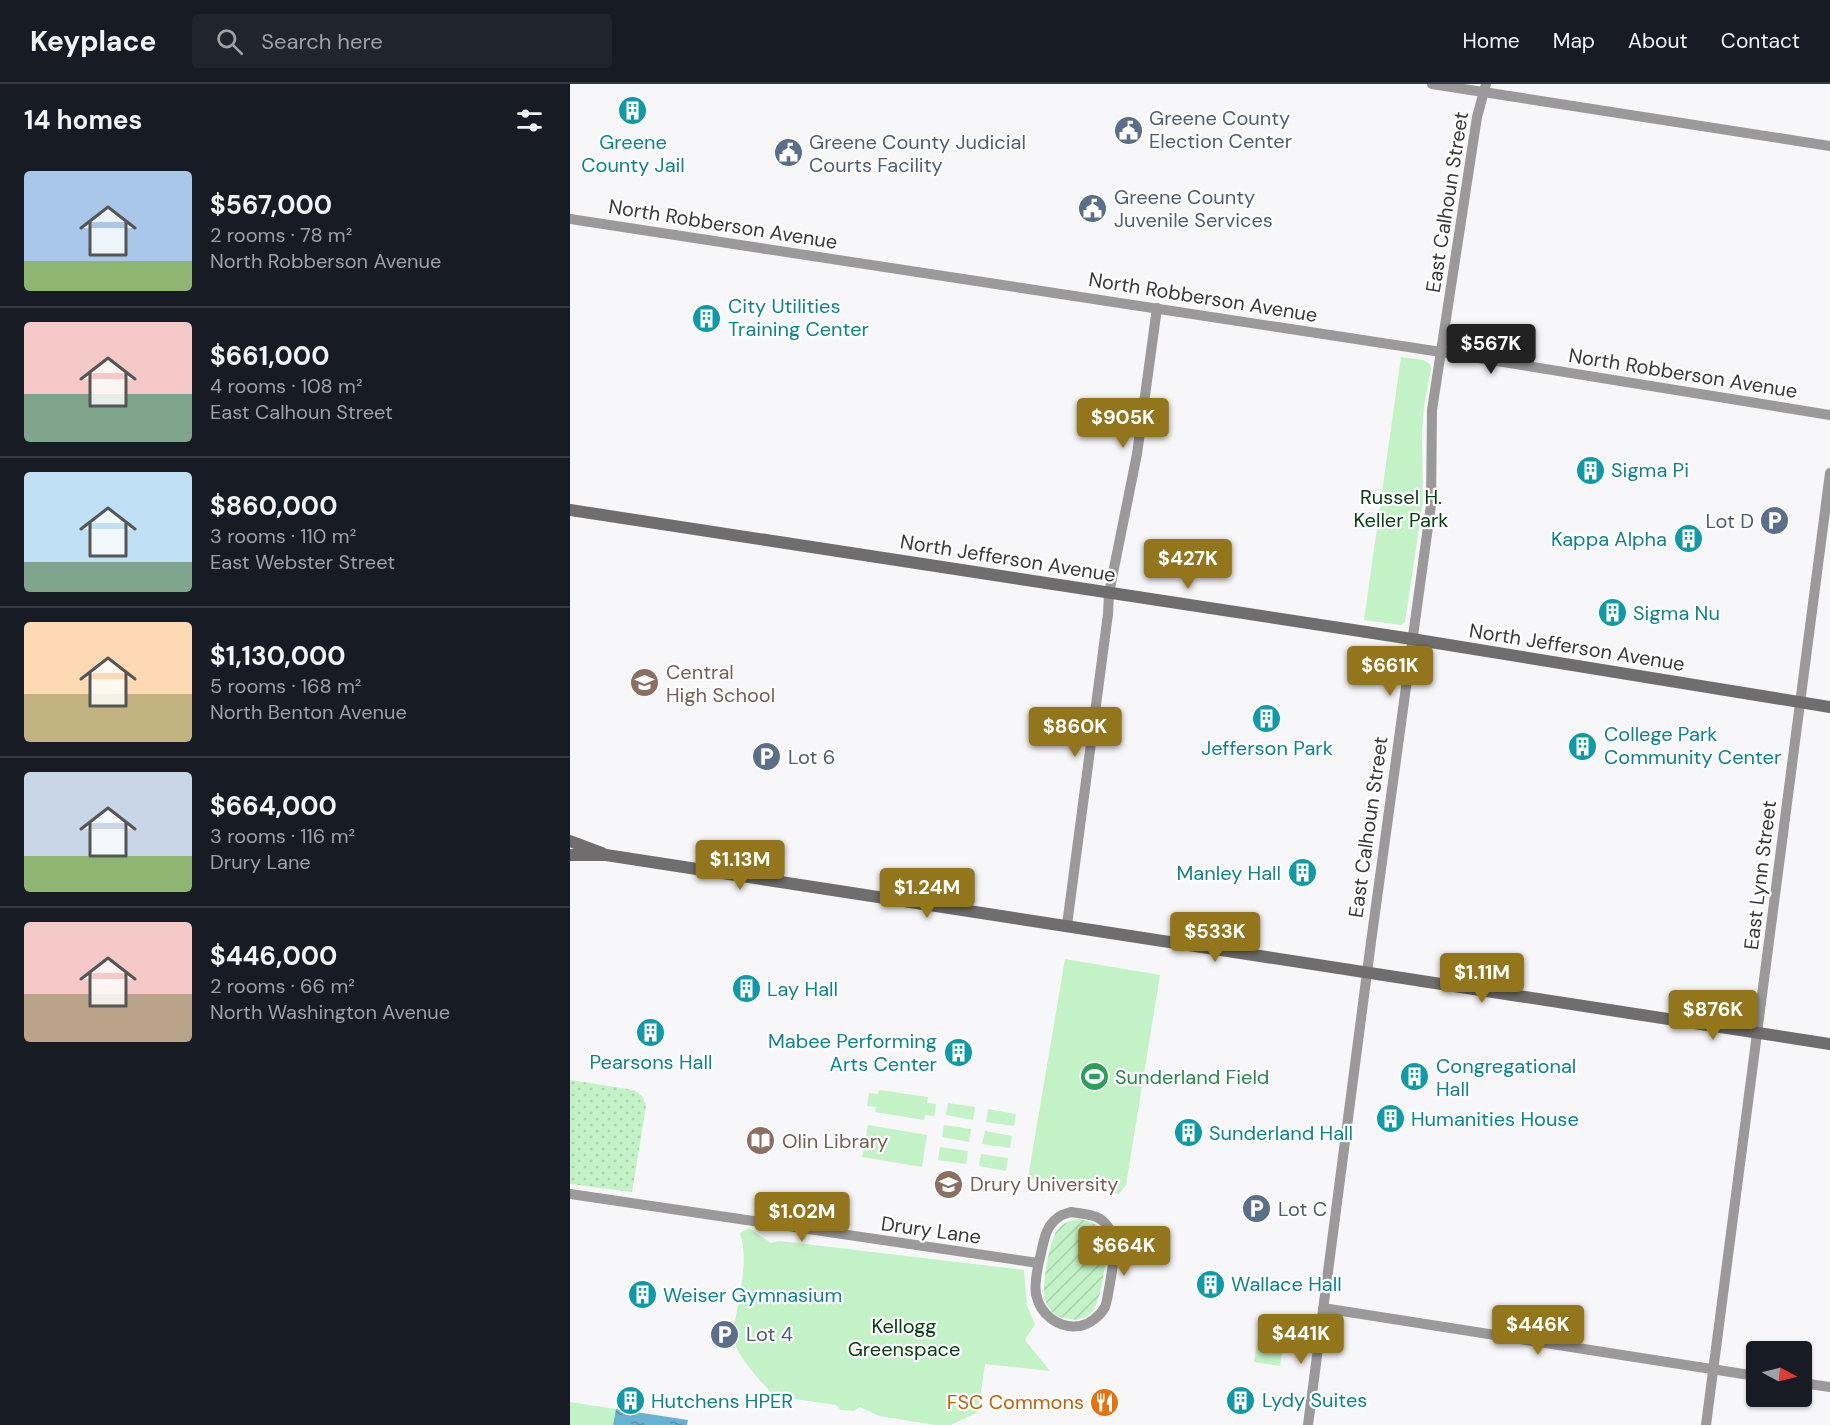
<!DOCTYPE html>
<html lang="en">
<head>
<meta charset="utf-8">
<style>
	:root { --surface:#171b24; --page:#20242c; --text:#f1f3f6; --muted:#9ea1a6; --line:#363941; --accent:#93751c }
	body { margin:0; font-family:"DM Sans",sans-serif; background:var(--page); color:var(--text); height:100vh; display:flex; flex-direction:column; font-size:22px; white-space:nowrap }
	* { box-sizing:border-box; margin:0 }
	p { font-size:20px; color:var(--muted) }
	.icon { flex:none; width:33px; height:33px; fill:none; stroke:currentColor; stroke-width:2; stroke-linecap:round; stroke-linejoin:round }
	.map { position:relative; flex:1; overflow:hidden }
	.sheet { display:flex; flex-direction:column; background:var(--surface); width:570px }
	.sheet>* { flex:none }
	.needle { width:39px; rotate:97deg }
	.fabs { position:absolute; left:1176px; top:1257px; display:grid; gap:12px }
	.fabs a { display:grid; place-items:center; width:66px; height:66px; border-radius:6px; background:var(--surface); box-shadow:0 2px 4px #0004; font-size:30px }
	.price { position:absolute; translate:-50% -51px; padding:0 14px; border-radius:6px; background:var(--accent); color:#fff; font-size:20px; line-height:39px; filter:drop-shadow(0 2px 3px #0008) }
	.price::after { content:''; position:absolute; left:50%; top:36px; width:18px; height:14px; margin-left:-9px; background:inherit; clip-path:polygon(0 0,100% 0,50% 100%) }
	.price.current { background:#222; color:#fff }
	ul { padding:0; list-style:none }
	li { display:flex; align-items:center; gap:18px; height:150px; padding:0 24px }
	li+li { border-top:2px solid var(--line) }
	li span { display:grid; place-items:center; flex:none; width:168px; height:120px; border-radius:6px; color:#555 }
	li>.icon { margin-inline-start:auto }
	span .icon { width:72px; height:72px; fill:#fffc; stroke-width:1 }
	li b { font-size:26px }
	h2 { display:flex; justify-content:space-between; align-items:center; height:72px; padding:0 24px; font-size:26px }
	header { display:flex; align-items:center; gap:36px; box-sizing:border-box; height:84px; padding:0 30px; background:var(--surface); border-bottom:2px solid var(--line) }
	header strong { font-size:28px }
	nav { display:flex; gap:33px; margin-inline-start:auto; font-size:21px }
	.search { width:420px; height:54px; background:var(--page); display:flex; align-items:center; gap:15px; box-sizing:border-box; padding:0 21px; border-radius:6px; color:var(--muted); font-size:22px }
	main { display:flex; flex:1; min-height:0 }
	.map>svg:first-child { display:block }
</style>
</head>
<body>
<header>
<strong>Keyplace</strong>
<div class="search"><svg class="icon" aria-label="search" viewBox="0 0 24 24"><circle cx="10" cy="10" r="6"/><path d="M15 15l6 6"/></svg>Search here</div>
<nav><a>Home</a><a>Map</a><a>About</a><a>Contact</a></nav>
</header>
<main>
<section class="sheet">
<h2>14 homes<svg class="icon" aria-label="filters" viewBox="0 0 24 24"><path d="M4 7h16M4 17h16"/><circle cx="9" cy="7" r="2"/><circle cx="15" cy="17" r="2"/></svg></h2>
<ul>
<li><span style="background:linear-gradient(#a9c7e8 75%,#8fb573 0)"><svg class="icon" aria-label="home" viewBox="0 0 24 24"><path d="M3 11l9-7 9 7M6 9v11h12V9"/></svg></span><div><b>$567,000</b><p>2 rooms · 78 m²</p><p>North Robberson Avenue</p></div></li>
<li><span style="background:linear-gradient(#f6c9c9 60%,#7fa58c 0)"><svg class="icon" aria-label="home" viewBox="0 0 24 24"><path d="M3 11l9-7 9 7M6 9v11h12V9"/></svg></span><div><b>$661,000</b><p>4 rooms · 108 m²</p><p>East Calhoun Street</p></div></li>
<li><span style="background:linear-gradient(#bfe0f5 75%,#7fa58c 0)"><svg class="icon" aria-label="home" viewBox="0 0 24 24"><path d="M3 11l9-7 9 7M6 9v11h12V9"/></svg></span><div><b>$860,000</b><p>3 rooms · 110 m²</p><p>East Webster Street</p></div></li>
<li><span style="background:linear-gradient(#ffd9b3 60%,#c2b280 0)"><svg class="icon" aria-label="home" viewBox="0 0 24 24"><path d="M3 11l9-7 9 7M6 9v11h12V9"/></svg></span><div><b>$1,130,000</b><p>5 rooms · 168 m²</p><p>North Benton Avenue</p></div></li>
<li><span style="background:linear-gradient(#c9d6e8 70%,#8fb573 0)"><svg class="icon" aria-label="home" viewBox="0 0 24 24"><path d="M3 11l9-7 9 7M6 9v11h12V9"/></svg></span><div><b>$664,000</b><p>3 rooms · 116 m²</p><p>Drury Lane</p></div></li>
<li><span style="background:linear-gradient(#f6c9c9 60%,#b9a48a 0)"><svg class="icon" aria-label="home" viewBox="0 0 24 24"><path d="M3 11l9-7 9 7M6 9v11h12V9"/></svg></span><div><b>$446,000</b><p>2 rooms · 66 m²</p><p>North Washington Avenue</p></div></li>
</ul>
</section>
<div class="map">
<svg width="1260" height="1341" viewBox="0 0 1260 1341">
	<defs>
		<pattern id="grass-dots" width="8" height="8" patternUnits="userSpaceOnUse" patternTransform="scale(1.5)"><rect width="8" height="8" fill="#c3f2c6"/><path d="M2 2h.1M6 6h.1" fill="none" stroke="#a8d0ab" stroke-width="1.8" stroke-linecap="round"/></pattern>
		<pattern id="garden-furrows" width="10" height="10" patternUnits="userSpaceOnUse" patternTransform="scale(1.5)"><rect width="10" height="10" fill="#c3f2c6"/><path d="M-1 1l2-2M0 10L10 0M9 11l2-2" fill="none" stroke="#a8d0ab"/></pattern>
		<pattern id="water-ripples" width="26" height="14" patternUnits="userSpaceOnUse" patternTransform="scale(1.5)"><rect width="26" height="14" fill="#67b2d0"/><path d="M2 4q2-2 4 0t4 0M15 11q2-2 4 0t4 0" fill="none" stroke="#5692aa"/></pattern>
	</defs>
	<rect width="100%" height="100%" fill="#f7f7f9"/>
	<path fill="url(#grass-dots)" d="M0,996L64,1006L72,1012L76,1022L62,1108L0,1100Z"/>
	<g fill="#c3f2c6">
		<path d="M831,273L853,276L860,280L861,285L854,323L852,348L853,418L835,538L831,541L794,536Z"/>
		<path d="M495,875L590,891L556,1101L549,1110L458,1094Z"/>
		<path d="M309,1006L358,1013L357,1019L366,1020L364,1032L355,1031L354,1036L305,1028L306,1023L297,1022L299,1009L308,1010Z"/>
		<path d="M378,1019L405,1023L403,1036L376,1031Z"/>
		<path d="M418,1025L446,1030L444,1042L416,1038Z"/>
		<path d="M298,1041L357,1051L352,1083L292,1073Z"/>
		<path d="M374,1041L401,1045L399,1058L372,1053Z"/>
		<path d="M415,1047L442,1052L440,1064L412,1060Z"/>
		<path d="M370,1063L398,1067L396,1080L368,1076Z"/>
		<path d="M411,1070L438,1074L436,1087L409,1082Z"/>
		<path d="M179,1144L201,1159L210,1157L454,1186L457,1222L465,1240L455,1256L480,1287L415,1280L408,1328L381,1341H365L309,1332L290,1323L284,1327L271,1326L266,1321L204,1312C190,1296 165,1271 162,1250C162,1244 165,1237 166,1232C170,1205 179,1176 170,1149Z"/>
		<path d="M691,1232L717,1236L710,1282L684,1278Z"/>
		<path d="M0,1318L46,1325L43,1341H0Z"/>
	</g>
	<path fill="url(#garden-furrows)" d="M508,1135C517,1136 527,1139 532,1147C541,1159 536,1174 534,1187C529,1219 525,1247 485,1231C479,1225 475,1219 474,1210C473,1197 479,1156 488,1145C494,1138 500,1137 508,1135Z"/>
	<path fill="url(#water-ripples)" d="M46,1325L118,1336L117,1341H43Z"/>
	<g fill="none" stroke-linecap="round" stroke-linejoin="round">
		<g stroke="#9b9999" stroke-width="10">
			<path d="M862,0L1260,62"/>
			<path d="M0,135L871,268L1260,331"/>
			<path d="M497,841L538,530L539,509L567,370L587,224"/>
			<path d="M0,1110L468,1179"/>
			<path d="M501,1128C512,1130 527,1130 535,1139C540,1144 544,1153 545,1160C546,1166 537,1219 535,1223C530,1232 520,1240 510,1242C489,1245 470,1231 466,1210C464,1198 468,1181 471,1169C474,1157 475,1145 485,1136C490,1131 494,1130 501,1128Z"/>
			<path d="M753,1224L1186,1292"/>
			<path d="M1232,1299L1260,1303"/>
			<path d="M738,1341L801,858L861,421L862,326L907,33L916,0"/>
			<path d="M1136,1341L1260,389"/>
		</g>
		<g stroke="#6f6d6d" stroke-width="12">
			<path d="M0,426L842,555L1260,623"/>
			<path d="M0,757L32,769"/>
			<path d="M0,771H36L1260,960"/>
		</g>
	</g>
	<defs>
		<symbol id="building-disc" viewBox="-11 -11 22 22"><circle r="9.5" fill="#0f9aa8" stroke="#fff"/><path d="M-4-6H4V6H1V3H-1V6H-4ZM-2.5-4.3h1.7v1.8h-1.7ZM.8-4.3h1.7v1.8H.8ZM-2.5-1h1.7V.8h-1.7ZM.8-1h1.7V.8H.8Z" fill="#fff"/></symbol>
		<symbol id="civic-disc" viewBox="-11 -11 22 22"><circle r="9.5" fill="#5c6f8a" stroke="#fff"/><path d="M-.6-6.5H3V-4.5H.6V-3L4-1V1h2V6H-6V1h2V-1L-.6-3ZM-1.2 2.5V6h2.4V2.5Z" fill="#fff"/></symbol>
		<symbol id="parking-disc" viewBox="-11 -11 22 22"><circle r="9.5" fill="#5c6f8a" stroke="#fff"/><path d="M-3.5-5.5H1a3.5 3.5 0 0 1 0 7H-1V5.5H-3.5ZM-1-3.4V-.6H.8a1.4 1.4 0 0 0 0-2.8Z" fill="#fff"/></symbol>
		<symbol id="school-disc" viewBox="-11 -11 22 22"><circle r="9.5" fill="#8d6e63" stroke="#fff"/><path d="M0-5L7-2L0 1L-7-2ZM-4 1L0 2.5L4 1V4Q0 6-4 4Z" fill="#fff"/></symbol>
		<symbol id="stadium-disc" viewBox="-11 -11 22 22"><circle r="9.5" fill="#2e9e5b" stroke="#fff"/><path d="M0-5a6.5 5 0 1 0 0 10a6.5 5 0 1 0 0-10ZM-3.5-1.8h7v3.6h-7Z" fill="#fff"/></symbol>
		<symbol id="library-disc" viewBox="-11 -11 22 22"><circle r="9.5" fill="#8d6e63" stroke="#fff"/><path d="M-6-4Q-3-5.5-.7-3.5V5Q-3 3-6 4ZM6-4Q3-5.5 .7-3.5V5Q3 3 6 4Z" fill="#fff"/></symbol>
		<symbol id="university-disc" viewBox="-11 -11 22 22"><circle r="9.5" fill="#8d6e63" stroke="#fff"/><path d="M0-5L7-2L0 1L-7-2ZM-4 1L0 2.5L4 1V4Q0 6-4 4Z" fill="#fff"/></symbol>
		<symbol id="restaurant-disc" viewBox="-11 -11 22 22"><circle r="9.5" fill="#e8710a" stroke="#fff"/><path d="M-5-6h1v4h1v-4h1v4h1v-4h1v5L-1.5 .5V6h-2V.5L-5-1ZM5-6V6H3V1.5H1.5Q1.5-4 5-6Z" fill="#fff"/></symbol>
	</defs>
	<g fill-rule="evenodd">
		<use href="#building-disc" x="46" y="10" width="33" height="33"/>
		<use href="#civic-disc" x="542" y="30" width="33" height="33"/>
		<use href="#civic-disc" x="202" y="52" width="33" height="33"/>
		<use href="#civic-disc" x="506" y="108" width="33" height="33"/>
		<use href="#building-disc" x="120" y="218" width="33" height="33"/>
		<use href="#building-disc" x="1004" y="370" width="33" height="33"/>
		<use href="#parking-disc" x="1188" y="420" width="33" height="33"/>
		<use href="#building-disc" x="1102" y="438" width="33" height="33"/>
		<use href="#building-disc" x="1026" y="512" width="33" height="33"/>
		<use href="#school-disc" x="58" y="582" width="33" height="33"/>
		<use href="#building-disc" x="680" y="618" width="33" height="33"/>
		<use href="#building-disc" x="996" y="646" width="33" height="33"/>
		<use href="#parking-disc" x="180" y="656" width="33" height="33"/>
		<use href="#building-disc" x="716" y="772" width="33" height="33"/>
		<use href="#building-disc" x="160" y="888" width="33" height="33"/>
		<use href="#building-disc" x="64" y="932" width="33" height="33"/>
		<use href="#building-disc" x="372" y="952" width="33" height="33"/>
		<use href="#stadium-disc" x="508" y="976" width="33" height="33"/>
		<use href="#building-disc" x="828" y="976" width="33" height="33"/>
		<use href="#building-disc" x="804" y="1018" width="33" height="33"/>
		<use href="#building-disc" x="602" y="1032" width="33" height="33"/>
		<use href="#library-disc" x="174" y="1040" width="33" height="33"/>
		<use href="#university-disc" x="362" y="1084" width="33" height="33"/>
		<use href="#parking-disc" x="670" y="1108" width="33" height="33"/>
		<use href="#building-disc" x="624" y="1184" width="33" height="33"/>
		<use href="#building-disc" x="56" y="1194" width="33" height="33"/>
		<use href="#parking-disc" x="138" y="1234" width="33" height="33"/>
		<use href="#building-disc" x="654" y="1300" width="33" height="33"/>
		<use href="#building-disc" x="44" y="1300" width="33" height="33"/>
		<use href="#restaurant-disc" x="518" y="1302" width="33" height="33"/>
	</g>
	<g text-anchor="middle" dominant-baseline="central" stroke-width="4.5" stroke-linejoin="round" paint-order="stroke">
		<g font-size="20" fill="#4e5e75" stroke="#fff" text-anchor="start">
			<text x="579" y="34">Greene County<tspan x="579" dy="23">Election Center</tspan></text>
			<text x="239" y="58">Greene County Judicial<tspan x="239" dy="23">Courts Facility</tspan></text>
			<text x="544" y="113">Greene County<tspan x="544" dy="23">Juvenile Services</tspan></text>
			<text x="1184" y="437" text-anchor="end">Lot D</text>
			<text x="218" y="673">Lot 6</text>
			<text x="708" y="1125">Lot C</text>
			<text x="176" y="1250">Lot 4</text>
		</g>
		<g font-size="20" fill="#0d838f" stroke="#fff" text-anchor="start">
			<text x="63" y="58" text-anchor="middle">Greene<tspan x="63" dy="23">County Jail</tspan></text>
			<text x="158" y="222">City Utilities<tspan x="158" dy="23">Training Center</tspan></text>
			<text x="1041" y="386">Sigma Pi</text>
			<text x="1097" y="455" text-anchor="end">Kappa Alpha</text>
			<text x="1063" y="529">Sigma Nu</text>
			<text x="1034" y="650">College Park<tspan x="1034" dy="23">Community Center</tspan></text>
			<text x="697" y="664" text-anchor="middle">Jefferson Park</text>
			<text x="711" y="789" text-anchor="end">Manley Hall</text>
			<text x="197" y="905">Lay Hall</text>
			<text x="367" y="957" text-anchor="end">Mabee Performing<tspan x="367" dy="23">Arts Center</tspan></text>
			<text x="81" y="978" text-anchor="middle">Pearsons Hall</text>
			<text x="866" y="982">Congregational<tspan x="866" dy="23">Hall</tspan></text>
			<text x="841" y="1035">Humanities House</text>
			<text x="639" y="1049">Sunderland Hall</text>
			<text x="661" y="1200">Wallace Hall</text>
			<text x="93" y="1211">Weiser Gymnasium</text>
			<text x="692" y="1316">Lydy Suites</text>
			<text x="81" y="1317">Hutchens HPER</text>
		</g>
		<g font-size="20" fill="#39393a" stroke="#fff">
			<text transform="translate(877 118) rotate(-81)">East Calhoun Street</text>
			<text transform="translate(153 140) rotate(9)">North Robberson Avenue</text>
			<text transform="translate(633 213) rotate(9)">North Robberson Avenue</text>
			<text transform="translate(1113 289) rotate(9)">North Robberson Avenue</text>
			<text transform="translate(438 474) rotate(9)">North Jefferson Avenue</text>
			<text transform="translate(1007 563) rotate(9)">North Jefferson Avenue</text>
			<text transform="translate(798 743) rotate(-82)">East Calhoun Street</text>
			<text transform="translate(1190 791) rotate(-83)">East Lynn Street</text>
			<text transform="translate(361 1146) rotate(8)">Drury Lane</text>
		</g>
		<g font-size="20" fill="#064114" stroke="#fff">
			<text x="831" y="413">Russel H.<tspan x="831" dy="23">Keller Park</tspan></text>
			<text x="334" y="1242">Kellogg<tspan x="334" dy="23">Greenspace</tspan></text>
		</g>
		<g font-size="20" fill="#785e54" stroke="#fff" text-anchor="start">
			<text x="96" y="588">Central<tspan x="96" dy="23">High School</tspan></text>
			<text x="212" y="1057">Olin Library</text>
			<text x="400" y="1100">Drury University</text>
		</g>
		<g font-size="20" fill="#27864d" stroke="#fff" text-anchor="start">
			<text x="545" y="993">Sunderland Field</text>
		</g>
		<g font-size="20" fill="#c56008" stroke="#fff" text-anchor="end">
			<text x="514" y="1318">FSC Commons</text>
		</g>
	</g>
</svg>
<div class="fabs">
<a><svg class="needle" viewBox="-14 -14 28 28"><path d="M0-13l5 13h-10z" fill="#e53935"/><path d="M0 13l5-13h-10z" fill="#9ea1a6"/></svg></a>
</div>
<b class="price current" style="left:921px;top:291px">$567K</b>
<b class="price" style="left:553px;top:365px">$905K</b>
<b class="price" style="left:618px;top:506px">$427K</b>
<b class="price" style="left:820px;top:613px">$661K</b>
<b class="price" style="left:505px;top:674px">$860K</b>
<b class="price" style="left:170px;top:807px">$1.13M</b>
<b class="price" style="left:357px;top:835px">$1.24M</b>
<b class="price" style="left:645px;top:879px">$533K</b>
<b class="price" style="left:912px;top:920px">$1.11M</b>
<b class="price" style="left:1143px;top:957px">$876K</b>
<b class="price" style="left:232px;top:1159px">$1.02M</b>
<b class="price" style="left:554px;top:1193px">$664K</b>
<b class="price" style="left:968px;top:1272px">$446K</b>
<b class="price" style="left:731px;top:1281px">$441K</b>
</div>
</main>
</body>
</html>
